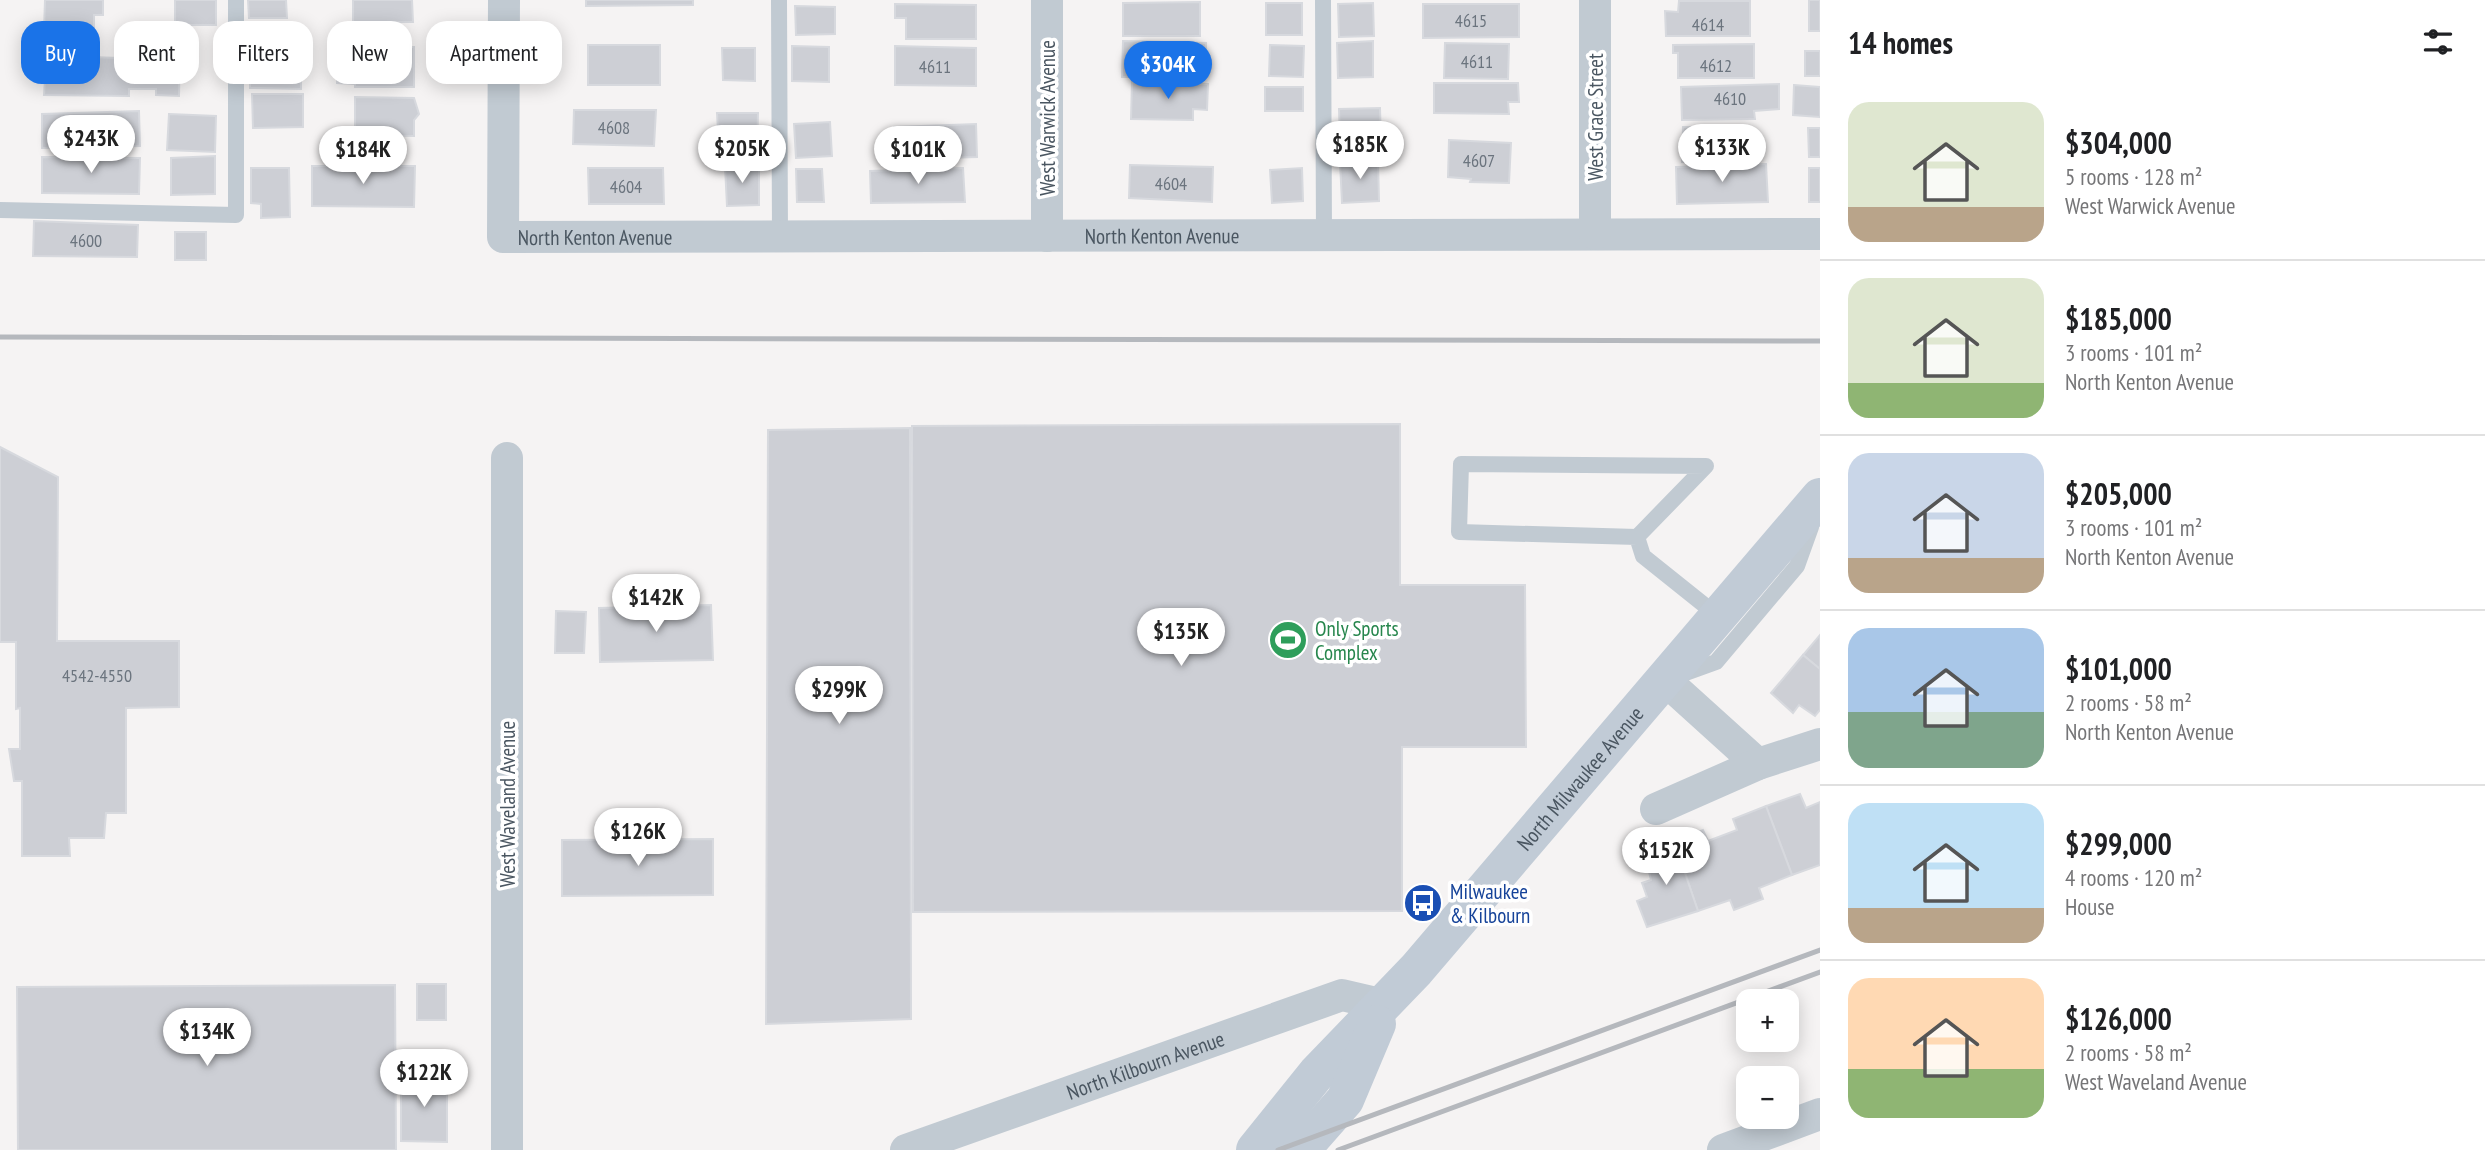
<!DOCTYPE html>
<html lang="en">
<head>
<meta charset="utf-8">
<style>
	:root { --surface:#fff; --page:#f6f6f6; --text:#202124; --muted:#757577; --line:#e0e0e0; --accent:#1a73e8 }
	body { margin:0; font-family:"PT Sans Narrow",sans-serif; background:var(--page); color:var(--text); height:100vh; display:flex; flex-direction:column; font-size:26px; white-space:nowrap }
	* { box-sizing:border-box; margin:0 }
	p { font-size:23px; color:var(--muted) }
	.icon { flex:none; width:38px; height:38px; fill:none; stroke:currentColor; stroke-width:2; stroke-linecap:round; stroke-linejoin:round }
	.map { position:relative; flex:1; overflow:hidden }
	.panel { display:flex; flex-direction:column; background:var(--surface); width:665px }
	.panel>* { flex:none }
	.guide { position:absolute; left:21px; top:21px; width:665px; height:63px; display:flex; gap:14px }
	.fabs { position:absolute; left:1736px; top:989px; display:grid; gap:14px }
	.fabs a { display:grid; place-items:center; width:63px; height:63px; border-radius:14px; background:var(--surface); box-shadow:0 4px 18px #0003; font-size:35px }
	.price { position:absolute; translate:-50% -60px; padding:0 16px; border-radius:24px; background:#fff; color:#222; font-size:23px; line-height:46px; filter:drop-shadow(0 2px 4px #0008) }
	.price::after { content:''; position:absolute; left:50%; top:42px; width:21px; height:16px; margin-left:-10px; background:inherit; clip-path:polygon(0 0,100% 0,50% 100%) }
	.price.selected { background:var(--accent); color:#fff }
	ul { padding:0; list-style:none }
	li { display:flex; align-items:center; gap:21px; height:175px; padding:0 28px }
	li+li { border-top:2px solid var(--line) }
	li span { display:grid; place-items:center; flex:none; width:196px; height:140px; border-radius:21px; color:#555 }
	li>.icon { margin-inline-start:auto }
	span .icon { width:84px; height:84px; fill:#fffc; stroke-width:1 }
	li b { font-size:30px }
	h2 { display:flex; justify-content:space-between; align-items:center; height:84px; padding:0 28px; font-size:30px }
	.chip { padding:0 24px; border-radius:21px; background:var(--surface); box-shadow:0 4px 18px #0003; font-size:24px; line-height:63px }
	.chip.selected { background:var(--accent); color:#fff }
	main { display:flex; flex:1; min-height:0 }
	.map>svg:first-child { display:block }
</style>
</head>
<body>
<main>
<div class="map">
<svg width="1820" height="1150" viewBox="0 0 1820 1150">
	<rect width="100%" height="100%" fill="#f5f3f3"/>
	<g fill="#cdcfd5" stroke="#d7d9de" stroke-width="2">
		<path d="M45,0H103V15H94V30L44,29Z"/>
		<rect x="175" y="0" width="41" height="25"/>
		<path d="M248,0H286L287,18H249Z"/>
		<path d="M353,0H412L413,22H353Z"/>
		<path d="M586,0H693V5L586,6Z"/>
		<rect x="1809" y="0" width="11" height="31"/>
		<path d="M1679,1H1750V36H1666L1665,11L1678,12Z"/>
		<path d="M1200,2V36H1123V3Z"/>
		<rect x="1266" y="3" width="36" height="32"/>
		<path d="M1373,3L1374,36L1339,37L1338,4Z"/>
		<path d="M895,4L976,5V39H906V18H895Z"/>
		<path d="M1423,4H1519V37L1423,38Z"/>
		<path d="M795,6L835,7V34L796,35Z"/>
		<path d="M1123,41L1206,43V77H1122Z"/>
		<path d="M1373,41V77L1338,78L1337,43Z"/>
		<path d="M119,42L180,44L179,96L156,95V89H129V96L44,95L45,79L35,78V56L91,53V57L119,58Z"/>
		<path d="M1445,43L1509,44L1508,79L1444,78Z"/>
		<path d="M1754,44V78H1678V53H1673V45Z"/>
		<rect x="588" y="45" width="72" height="40"/>
		<path d="M1270,45L1304,46L1303,77L1269,76Z"/>
		<path d="M792,46L829,47V82L792,81Z"/>
		<path d="M895,46L976,48V86L895,85Z"/>
		<path d="M356,47H414V87H355V84L337,83V52H356Z"/>
		<path d="M722,48H755V81L723,80Z"/>
		<rect x="1805" y="51" width="15" height="25"/>
		<path d="M250,52L283,53V62H301V89L250,88Z"/>
		<path d="M1132,82L1208,84L1207,110L1193,109V120L1131,119Z"/>
		<path d="M1434,83H1518L1519,102H1508L1509,114L1434,113Z"/>
		<path d="M1779,84V109L1754,111L1755,119L1682,120L1681,87Z"/>
		<path d="M1794,85L1820,87V117L1793,115Z"/>
		<rect x="1265" y="87" width="38" height="24"/>
		<path d="M252,94H303V127L253,128Z"/>
		<path d="M355,97L414,98L419,114L414,120V136L355,135Z"/>
		<path d="M1380,108L1381,141H1340L1339,109Z"/>
		<path d="M574,110H656L654,146L573,144Z"/>
		<path d="M139,111L140,146L42,148V114Z"/>
		<path d="M717,113H758L757,150L719,149Z"/>
		<path d="M169,114L216,116L215,152L167,150Z"/>
		<path d="M830,122L832,156L796,158L794,124Z"/>
		<path d="M976,124L977,157L910,159V150H895L894,127Z"/>
		<path d="M1683,127L1750,128V152H1735V163L1682,162Z"/>
		<path d="M1808,128H1820V157H1809Z"/>
		<path d="M1449,140L1511,143L1509,183L1470,182L1471,179L1448,177Z"/>
		<path d="M215,156V194L171,195V158Z"/>
		<path d="M42,157L140,158L139,194L42,193Z"/>
		<path d="M1378,160L1379,201L1342,203L1340,162Z"/>
		<path d="M1766,164L1768,202L1677,204L1676,167Z"/>
		<path d="M759,165V205L727,206L725,166Z"/>
		<path d="M1130,165L1213,167L1212,202L1129,198Z"/>
		<path d="M312,166H415L414,207L312,206Z"/>
		<path d="M251,168H289L290,217L261,218V204L251,203Z"/>
		<path d="M588,168H663L664,204H589Z"/>
		<path d="M963,168L965,202L871,203L870,171Z"/>
		<path d="M1302,168L1303,201L1272,203L1270,170Z"/>
		<rect x="1809" y="168" width="11" height="34"/>
		<path d="M796,169H822L824,202H797Z"/>
		<path d="M34,221L138,225L137,257L33,256Z"/>
		<rect x="175" y="232" width="31" height="28"/>
		<path d="M1400,424V585H1525L1526,747H1402V911L913,912L912,426Z"/>
		<path d="M910,428L911,1019L766,1024L768,430Z"/>
		<path d="M0,447L58,477L57,641H179V707L126,708V813H106L104,838H69L70,856H22V781H14L9,749H20V708L16,709V642H0Z"/>
		<path d="M711,605L713,660L600,662L599,608Z"/>
		<path d="M556,611L586,612L584,653H555Z"/>
		<path d="M1820,635V669L1803,655Z"/>
		<path d="M1803,655L1820,669V710L1815,716L1799,705L1793,713L1771,693Z"/>
		<path d="M1800,794L1806,808L1820,802V865L1792,875L1766,806Z"/>
		<path d="M1766,806L1792,875L1759,888L1763,899L1734,910L1730,900L1698,911L1674,841L1703,830L1708,841L1737,830L1733,819Z"/>
		<path d="M713,839V895L562,896V840Z"/>
		<path d="M1674,841L1698,911L1647,927L1637,901L1647,897L1642,883L1651,880L1644,851Z"/>
		<rect x="417" y="984" width="29" height="36"/>
		<path d="M395,985L396,1150H18L17,987Z"/>
		<path d="M401,1077H447V1142L401,1141Z"/>
	</g>
	<g fill="none" stroke-linecap="round" stroke-linejoin="round">
		<g stroke="#c1cad2" stroke-width="16">
			<path d="M779,0L780,236"/>
			<path d="M1323,0L1324,235"/>
			<path d="M0,210L236,215V0"/>
			<path d="M1637,537L1706,466L1461,464L1459,532L1637,537L1643,556L1718,616"/>
			<path d="M1680,675L1716,662L1797,566L1811,527"/>
		</g>
		<g stroke="#c1cad2" stroke-width="32">
			<path id="s1" d="M504,0L503,237L1820,234"/>
			<path d="M1595,234V0"/>
			<path d="M1047,236V0"/>
			<path d="M1665,680L1758,764"/>
			<path d="M1656,809L1758,764L1820,744"/>
			<path d="M507,1150V458"/>
			<path id="s2" d="M906,1150L1342,995L1385,1005"/>
			<path d="M1723,1150L1820,1114"/>
		</g>
		<g stroke="#c1cbd6" stroke-width="38">
			<path id="s3" d="M1255,1150L1317,1073L1416,970L1820,497"/>
			<path d="M1301,1150L1345,1100L1377,1024"/>
		</g>
		<g stroke="#b5b8bd" stroke-width="5">
			<path d="M0,337L1820,341"/>
			<path d="M1278,1150L1820,950"/>
			<path d="M1338,1150L1820,972"/>
		</g>
	</g>
	<defs>
		<symbol id="stadium-disc" viewBox="-11 -11 22 22"><circle r="9.5" fill="#2e9e5b" stroke="#fff"/><path d="M0-5a6.5 5 0 1 0 0 10a6.5 5 0 1 0 0-10ZM-3.5-1.8h7v3.6h-7Z" fill="#fff"/></symbol>
		<symbol id="bus-disc" viewBox="-11 -11 22 22"><circle r="9.5" fill="#1a4fb4" stroke="#fff"/><path d="M-5-6H5V4H4V6H2V4H-2V6H-4V4H-5ZM-3.5-4V0h7V-4ZM-3.5 1.2v1.5H-2V1.2ZM2 1.2v1.5H3.5V1.2Z" fill="#fff"/></symbol>
	</defs>
	<g fill-rule="evenodd">
		<use href="#stadium-disc" x="1266" y="618" width="44" height="44"/>
		<use href="#bus-disc" x="1401" y="881" width="44" height="44"/>
	</g>
	<g text-anchor="middle" dominant-baseline="central" stroke-width="7" stroke-linejoin="round" paint-order="stroke">
		<g font-size="18" fill="#6b747e">
			<text x="1471" y="20">4615</text>
			<text x="1708" y="24">4614</text>
			<text x="1477" y="61">4611</text>
			<text x="1716" y="65">4612</text>
			<text x="935" y="66">4611</text>
			<text x="1730" y="98">4610</text>
			<text x="614" y="127">4608</text>
			<text x="1479" y="160">4607</text>
			<text x="1171" y="183">4604</text>
			<text x="626" y="186">4604</text>
			<text x="86" y="240">4600</text>
			<text x="97" y="675">4542-4550</text>
		</g>
		<g font-size="21" fill="#4a5661" stroke="#fff">
			<text transform="translate(1595 117) rotate(-90)">West Grace Street</text>
			<text transform="translate(1047 118) rotate(-90)">West Warwick Avenue</text>
			<text stroke="none"><textPath href="#s1" startOffset="896">North Kenton Avenue</textPath></text>
			<text stroke="none"><textPath href="#s1" startOffset="329">North Kenton Avenue</textPath></text>
			<text stroke="none"><textPath href="#s3" startOffset="494">North Milwaukee Avenue</textPath></text>
			<text transform="translate(507 804) rotate(-90)">West Waveland Avenue</text>
			<text stroke="none"><textPath href="#s2" startOffset="254">North Kilbourn Avenue</textPath></text>
		</g>
		<g font-size="21" fill="#27864d" stroke="#fff" text-anchor="start">
			<text x="1315" y="628">Only Sports<tspan x="1315" dy="24">Complex</tspan></text>
		</g>
		<g font-size="21" fill="#164399" stroke="#fff" text-anchor="start">
			<text x="1450" y="891">Milwaukee<tspan x="1450" dy="24">&amp; Kilbourn</tspan></text>
		</g>
	</g>
</svg>
<div class="fabs">
<a>+</a>
<a>−</a>
</div>
<b class="price selected" style="left:1168px;top:101px">$304K</b>
<b class="price" style="left:91px;top:175px">$243K</b>
<b class="price" style="left:1360px;top:181px">$185K</b>
<b class="price" style="left:1722px;top:184px">$133K</b>
<b class="price" style="left:742px;top:185px">$205K</b>
<b class="price" style="left:363px;top:186px">$184K</b>
<b class="price" style="left:918px;top:186px">$101K</b>
<b class="price" style="left:656px;top:634px">$142K</b>
<b class="price" style="left:1181px;top:668px">$135K</b>
<b class="price" style="left:839px;top:726px">$299K</b>
<b class="price" style="left:638px;top:868px">$126K</b>
<b class="price" style="left:1666px;top:887px">$152K</b>
<b class="price" style="left:207px;top:1068px">$134K</b>
<b class="price" style="left:424px;top:1109px">$122K</b>
<div class="guide">
<a class="chip selected">Buy</a>
<a class="chip">Rent</a>
<a class="chip">Filters</a>
<a class="chip">New</a>
<a class="chip">Apartment</a>
</div>
</div>
<section class="panel">
<h2>14 homes<svg class="icon" aria-label="filters" viewBox="0 0 24 24"><path d="M4 7h16M4 17h16"/><circle cx="9" cy="7" r="2"/><circle cx="15" cy="17" r="2"/></svg></h2>
<ul>
<li><span style="background:linear-gradient(#dfe7d0 75%,#b9a48a 0)"><svg class="icon" aria-label="home" viewBox="0 0 24 24"><path d="M3 11l9-7 9 7M6 9v11h12V9"/></svg></span><div><b>$304,000</b><p>5 rooms · 128 m²</p><p>West Warwick Avenue</p></div></li>
<li><span style="background:linear-gradient(#dfe7d0 75%,#8fb573 0)"><svg class="icon" aria-label="home" viewBox="0 0 24 24"><path d="M3 11l9-7 9 7M6 9v11h12V9"/></svg></span><div><b>$185,000</b><p>3 rooms · 101 m²</p><p>North Kenton Avenue</p></div></li>
<li><span style="background:linear-gradient(#c9d6e8 75%,#b9a48a 0)"><svg class="icon" aria-label="home" viewBox="0 0 24 24"><path d="M3 11l9-7 9 7M6 9v11h12V9"/></svg></span><div><b>$205,000</b><p>3 rooms · 101 m²</p><p>North Kenton Avenue</p></div></li>
<li><span style="background:linear-gradient(#a9c7e8 60%,#7fa58c 0)"><svg class="icon" aria-label="home" viewBox="0 0 24 24"><path d="M3 11l9-7 9 7M6 9v11h12V9"/></svg></span><div><b>$101,000</b><p>2 rooms · 58 m²</p><p>North Kenton Avenue</p></div></li>
<li><span style="background:linear-gradient(#bfe0f5 75%,#b9a48a 0)"><svg class="icon" aria-label="home" viewBox="0 0 24 24"><path d="M3 11l9-7 9 7M6 9v11h12V9"/></svg></span><div><b>$299,000</b><p>4 rooms · 120 m²</p><p>House</p></div></li>
<li><span style="background:linear-gradient(#ffd9b3 65%,#8fb573 0)"><svg class="icon" aria-label="home" viewBox="0 0 24 24"><path d="M3 11l9-7 9 7M6 9v11h12V9"/></svg></span><div><b>$126,000</b><p>2 rooms · 58 m²</p><p>West Waveland Avenue</p></div></li>
</ul>
</section>
</main>
</body>
</html>
